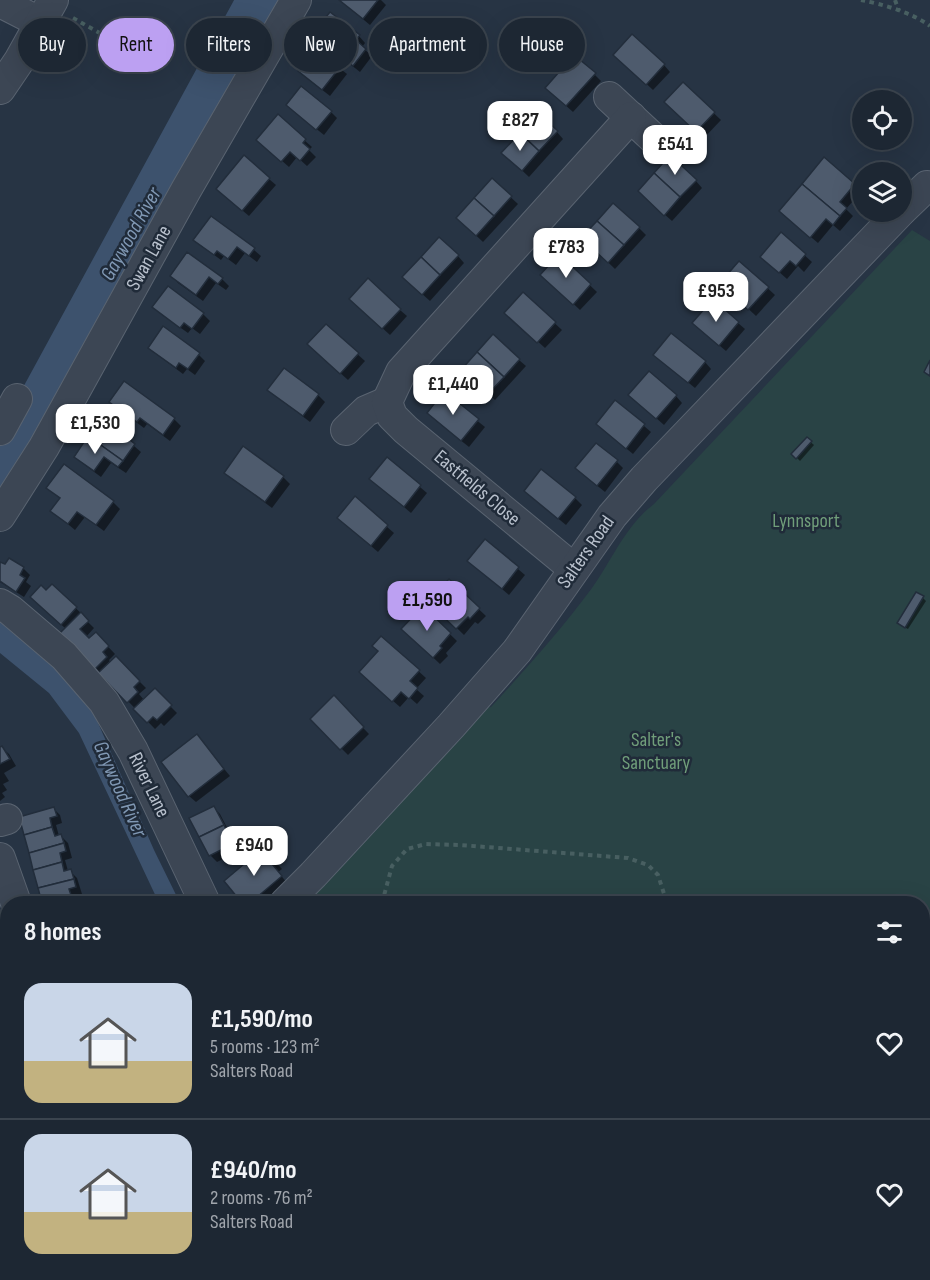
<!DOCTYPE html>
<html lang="en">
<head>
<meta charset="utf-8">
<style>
	:root { --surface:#1d2733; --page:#252f3b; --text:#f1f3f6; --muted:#a0a5ac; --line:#3b444e; --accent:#bca0f2 }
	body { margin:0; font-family:"Sofia Sans Condensed",sans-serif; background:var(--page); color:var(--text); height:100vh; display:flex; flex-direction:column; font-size:22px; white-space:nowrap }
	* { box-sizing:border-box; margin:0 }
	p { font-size:20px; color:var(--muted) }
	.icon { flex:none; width:33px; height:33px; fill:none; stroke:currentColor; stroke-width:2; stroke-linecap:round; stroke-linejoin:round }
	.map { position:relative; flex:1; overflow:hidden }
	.drawer { position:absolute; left:0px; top:896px; width:930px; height:386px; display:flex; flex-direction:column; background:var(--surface); border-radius:24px 24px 0 0; box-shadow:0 6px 24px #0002,0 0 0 2px var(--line) }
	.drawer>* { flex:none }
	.hud { position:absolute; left:18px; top:18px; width:600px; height:54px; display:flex; gap:12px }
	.buttons { position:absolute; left:852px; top:90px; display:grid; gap:12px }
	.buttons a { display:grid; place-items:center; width:60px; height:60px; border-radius:50%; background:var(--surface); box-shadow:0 6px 24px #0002,0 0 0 2px var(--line); font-size:30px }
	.price { position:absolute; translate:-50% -51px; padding:0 14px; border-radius:12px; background:#fff; color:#222; font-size:20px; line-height:39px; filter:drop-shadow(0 2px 3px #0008) }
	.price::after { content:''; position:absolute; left:50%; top:36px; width:18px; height:14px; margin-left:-9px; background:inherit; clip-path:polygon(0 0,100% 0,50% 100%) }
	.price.on { background:var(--accent); color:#111 }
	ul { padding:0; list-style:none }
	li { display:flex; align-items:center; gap:18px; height:150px; padding:0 24px }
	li+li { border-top:2px solid var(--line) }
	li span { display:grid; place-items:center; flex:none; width:168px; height:120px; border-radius:18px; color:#555 }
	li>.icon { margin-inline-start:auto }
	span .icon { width:72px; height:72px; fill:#fffc; stroke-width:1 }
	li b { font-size:26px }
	h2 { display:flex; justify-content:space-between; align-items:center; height:72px; padding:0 24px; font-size:26px }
	.tag { padding:0 21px; border-radius:27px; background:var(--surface); box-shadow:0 6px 24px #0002,0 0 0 2px var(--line); font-size:21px; line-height:54px }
	.tag.on { background:var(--accent); color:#111 }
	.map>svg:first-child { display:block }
</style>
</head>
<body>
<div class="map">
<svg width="930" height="1280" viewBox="0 0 930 1280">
	<rect width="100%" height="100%" fill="#273444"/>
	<path fill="#294345" d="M912,230L930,241V1280H474L469,1274H922V903H307L379,827L485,708L491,707C526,669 561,630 592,588C612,560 626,525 654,504Z"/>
	<path fill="#3d526d" d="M0,621L21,636L68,681L95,716L154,850L180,903H159L79,733L49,693L0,653Z"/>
	<g fill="#0007">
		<path d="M381,0L386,5L370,25L341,1Z"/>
		<path d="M359,36L365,43L362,47L372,56L360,72L321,41Z"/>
		<path d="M311,45L347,74L330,96L307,78Z"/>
		<path d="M622,61L664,65L670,72L653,90Z"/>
		<path d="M594,74L601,81L573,112L554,95Z"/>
		<path d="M683,84L721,120L704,138L672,109Z"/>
		<path d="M294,111L331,112L337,118L324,135Z"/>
		<path d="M278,117L312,147L309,150L316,157L307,166L297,157L289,167L265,146Z"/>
		<path d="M557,132L563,139L529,177L510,159Z"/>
		<path d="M269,179L276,185L249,216L224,195Z"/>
		<path d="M492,180L518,204L483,242L465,225Z"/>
		<path d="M696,181L702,188L672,221L646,198Z"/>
		<path d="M854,185L861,192L846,209L853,216L840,231L833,225L818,243L788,218Z"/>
		<path d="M211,218L254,250L261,256L257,262L245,253L236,265L224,256L221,260L202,246Z"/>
		<path d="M639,228L646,235L615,269L590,245Z"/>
		<path d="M781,234L812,262L804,272L798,266L787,279L769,263Z"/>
		<path d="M188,254L222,279L229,286L226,290L216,283L203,301L178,283L172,276Z"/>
		<path d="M458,256L464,263L430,301L411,284Z"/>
		<path d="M559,256L597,292L580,310L549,281Z"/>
		<path d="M740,263L775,295L756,316L728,290Z"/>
		<path d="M168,288L203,314L210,321L200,334L192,328L188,333L161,314Z"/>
		<path d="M523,294L562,330L545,348L513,319Z"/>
		<path d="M358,306L400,310L407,316L390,335Z"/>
		<path d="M738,323L745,329L726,351L701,330Z"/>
		<path d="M326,326L365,361L348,380L316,351Z"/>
		<path d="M150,347L199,355L205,361L195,375L187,369L183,374L156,354Z"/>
		<path d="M519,360L526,366L495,400L470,377Z"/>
		<path d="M662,361L705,362L711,369L695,388Z"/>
		<path d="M269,390L318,395L325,402L310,422L276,396Z"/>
		<path d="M444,394L485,427L469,447L435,420Z"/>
		<path d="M676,396L682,403L664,425L637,401Z"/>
		<path d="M111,402L174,419L181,426L170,441L147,424L144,428L118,409Z"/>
		<path d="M616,402L651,432L633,454L605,431Z"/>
		<path d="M126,425L133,432L127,440L141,452L126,473L111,463L101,477L82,463L76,457Z"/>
		<path d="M807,439L814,445L800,461L793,454Z"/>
		<path d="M387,459L427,493L411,513L378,485Z"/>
		<path d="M617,462L623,468L605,492L584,475Z"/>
		<path d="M64,466L113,502L120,509L104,531L85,517L75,530L52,511L61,499L48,488Z"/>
		<path d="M283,477L290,484L272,508L233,479Z"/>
		<path d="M533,498H575L582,505L566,525Z"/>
		<path d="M355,499L394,533L378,552L345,524Z"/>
		<path d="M485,541L525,575L509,595L476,567Z"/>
		<path d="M9,560L23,568L30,575L26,582L31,586L24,597L0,582V565L5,566Z"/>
		<path d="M449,581L486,616L478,624L475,622L464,635L430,602Z"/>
		<path d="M52,586L83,615L82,616L94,628L86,637L89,640L96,634L115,654L109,660L111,663L116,658L146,688L139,694L144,700L154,690L177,713L164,726L161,723L155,729L62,633L66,629L39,604Z"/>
		<path d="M923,598L926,601L908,629L902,626Z"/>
		<path d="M423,608L457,641L446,653L448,656L440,664L403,629Z"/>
		<path d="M382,638L426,678L416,689L424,696L417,704L409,697L400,707L368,679L380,652Z"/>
		<path d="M334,698L369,734L348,755L312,719Z"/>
		<path d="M197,736L230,776L196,802L189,796Z"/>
		<path d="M2,748L9,754L16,766L4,773L9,781L3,784L7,790L2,793L5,797L0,801V749Z"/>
		<path d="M214,808L220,814L239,851L217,862L210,855Z"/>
		<path d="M54,809L60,815L62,823L56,825L59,836H61L68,843L72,858L65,860L68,871H70L77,878L82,894L75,895L77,903H44L20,818Z"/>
		<path d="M270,856L282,869L278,872L288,884L265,903H244Z"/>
		<path d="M0,961L8,975V1056L2,1051L0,1046V1044L3,1043L0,1040Z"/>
		<path d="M8,1259V1274H42L37,1280H0V1269Z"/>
		<path d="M110,1274H156L152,1280H105Z"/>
		<path d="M251,1274H288L294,1280H256Z"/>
	</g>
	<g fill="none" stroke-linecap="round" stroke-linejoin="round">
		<path stroke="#3d526d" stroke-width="42" d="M0,466L27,424L258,0"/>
	</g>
	<g fill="#4e5b6d" stroke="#222d3b" stroke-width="1.5">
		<path d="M339,0H378L363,19Z"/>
		<path d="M330,12L360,35L356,40L366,49L353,66L312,34Z"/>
		<path d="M632,34L665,64L646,85L613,55Z"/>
		<path d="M311,42L341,66L322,90L298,71L307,59L301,55Z"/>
		<path d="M574,55L596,73L566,106L545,88Z"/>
		<path d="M683,82L715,112L696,132L664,102Z"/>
		<path d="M301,86L332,111L316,130L286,105Z"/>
		<path d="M538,113L558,131L539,151L520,133Z"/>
		<path d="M278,114L306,139L303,143L310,149L300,161L290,152L281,162L256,140Z"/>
		<path d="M520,133L539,151L522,171L501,153Z"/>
		<path d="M244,155L270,178L242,211L216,189Z"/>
		<path d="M670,155L697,180L680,197L654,173Z"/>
		<path d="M824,157L855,184L840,202L847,208L840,216L802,184Z"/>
		<path d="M654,173L680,197L664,216L638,191Z"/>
		<path d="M492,178L512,196L494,216L474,198Z"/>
		<path d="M802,184L840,216L833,225L826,219L810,238L779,211Z"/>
		<path d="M474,198L494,216L476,236L456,218Z"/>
		<path d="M613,203L640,227L624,245L597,221Z"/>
		<path d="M211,216L255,248L249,256L237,247L228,259L217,251L214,255L193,240Z"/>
		<path d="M597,221L624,245L608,263L581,238Z"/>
		<path d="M781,232L806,254L796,266L790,261L779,273L760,257Z"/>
		<path d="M439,237L459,255L440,275L421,257Z"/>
		<path d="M187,252L223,278L218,284L209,277L196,295L170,276Z"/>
		<path d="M559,254L591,284L573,305L540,275Z"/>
		<path d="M421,257L440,275L422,295L402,277Z"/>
		<path d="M739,261L769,287L748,310L719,284Z"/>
		<path d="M368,278L401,309L382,329L349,299Z"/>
		<path d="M168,286L204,313L192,329L184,323L180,328L152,307Z"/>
		<path d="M523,292L556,322L537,343L504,313Z"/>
		<path d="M713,299L739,322L719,346L692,323Z"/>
		<path d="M326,324L359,353L340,374L307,344Z"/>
		<path d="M163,326L200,353L188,369L179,363L176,368L148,348Z"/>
		<path d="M671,333L706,361L688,383L653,355Z"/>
		<path d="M493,334L520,359L504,377L477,352Z"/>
		<path d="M477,352L504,377L488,394L461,370Z"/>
		<path d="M930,360V376L924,372Z"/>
		<path d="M284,368L319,394L303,416L267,390Z"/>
		<path d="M649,371L677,395L656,419L628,395Z"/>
		<path d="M124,381L175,418L163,435L140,418L137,422L109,402Z"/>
		<path d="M444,391L479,419L461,441L427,413Z"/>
		<path d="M615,400L645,424L626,449L596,424Z"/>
		<path d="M107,410L127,424L121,433L135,444L123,461L88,436Z"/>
		<path d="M88,436L123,461L118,467L104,457L94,471L74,457Z"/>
		<path d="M807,437L812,441L796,459L791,454Z"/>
		<path d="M596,443L618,460L597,486L575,468Z"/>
		<path d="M243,446L284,476L265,502L224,473Z"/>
		<path d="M387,457L421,485L404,507L369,479Z"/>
		<path d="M64,464L114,501L96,525L77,512L68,524L50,511L60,498L46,488Z"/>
		<path d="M541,469L576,497L558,519L524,491Z"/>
		<path d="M355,496L388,525L371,546L337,518Z"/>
		<path d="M485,539L519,567L502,589L467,561Z"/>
		<path d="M9,558L24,567L20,575L25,578L16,592L0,581V562L5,564Z"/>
		<path d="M449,579L480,608L470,619L468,617L456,629L428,602Z"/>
		<path d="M52,584L77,607L61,625L30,597L41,585L46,590Z"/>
		<path d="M916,592L924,596L905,628L897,623Z"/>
		<path d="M423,606L451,633L440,646L442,648L433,658L401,629Z"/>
		<path d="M81,612L89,621L80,629L89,638L96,632L109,646L103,652L107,657L95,669L60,633Z"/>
		<path d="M381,636L420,670L410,681L418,688L409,699L401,692L392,702L359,672L378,651L372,646Z"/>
		<path d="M116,656L140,681L134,687L138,692L127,703L98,673Z"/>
		<path d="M155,688L172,705L157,720L153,717L147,723L133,709Z"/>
		<path d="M334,695L364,727L340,750L310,719Z"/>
		<path d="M197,734L224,769L188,797L161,762Z"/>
		<path d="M2,746L10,759L0,764V747Z"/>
		<path d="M214,806L224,825L199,837L189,818Z"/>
		<path d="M54,807L57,816L50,818L52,827L24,835L19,817Z"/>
		<path d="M224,825L233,844L209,856L199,837Z"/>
		<path d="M52,827L55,836L61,834L64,843L29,853L24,835Z"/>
		<path d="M64,843L66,851L60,853L62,862L33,870L29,853Z"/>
		<path d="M264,847L276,861L272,864L282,876L250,903H242L224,881Z"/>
		<path d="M62,862L64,871L71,869L74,879L38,888L33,870Z"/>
		<path d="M74,879L76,887L69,889L72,898L55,903H42L38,888Z"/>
		<path d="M72,898L73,903H55Z"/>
		<path d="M3,971L8,980V989L0,993V972Z"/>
		<path d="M8,989V1010L0,1013V993Z"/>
		<path d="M8,1010V1030L0,1034V1013Z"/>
		<path d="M8,1039V1049L1,1052L0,1042Z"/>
		<path d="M8,1257V1272L0,1266Z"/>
		<path d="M0,1266L8,1274L18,1280H0Z"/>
		<path d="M9,1274H30L24,1280H18Z"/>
		<path d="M108,1274H110L119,1280H103Z"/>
		<path d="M110,1274H143L144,1275L140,1280H119Z"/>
		<path d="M249,1274H266L259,1280H255Z"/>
		<path d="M266,1274H289L292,1277L288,1280H259Z"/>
	</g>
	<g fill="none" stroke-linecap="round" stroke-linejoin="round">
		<defs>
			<g id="minor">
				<path d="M0,2L41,23"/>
				<path d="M0,89L19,61L53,0"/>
				<path d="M609,97L653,138"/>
				<path d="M902,210L927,186"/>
				<path d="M0,430L17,399"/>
				<path d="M346,430L366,411L387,402"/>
				<path d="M0,516L44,447L186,190L296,0"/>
				<path d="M574,569L406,430L392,416L387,402L401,372L631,117"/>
				<path d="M0,604L10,610L64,656L104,702L133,751L205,903"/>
				<path d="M0,821L7,819"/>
				<path d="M0,858L16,903"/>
				<path d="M285,903L313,875L451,726L517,651L612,516L644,479L900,212"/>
				<path d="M0,1198V1203"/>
				<path d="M215,1274L221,1280"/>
				<path d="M64,1280L69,1274"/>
			</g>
		</defs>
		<use href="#minor" stroke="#5a6471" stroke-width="32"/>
		<g stroke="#485f61" stroke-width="4" stroke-dasharray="4.5 4.5" stroke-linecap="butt">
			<path d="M861,0C882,4 913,13 930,26"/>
			<path d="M895,0L899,11"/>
			<path d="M73,18L153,63"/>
			<path d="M382,903L392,866L407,849L426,844L460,845L628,858L648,865L658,875L667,903"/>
			<path d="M922,974L930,963"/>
			<path d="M445,1274L450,1280"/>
			<path d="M498,1274L499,1280"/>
			<path d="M754,1274L768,1280"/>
			<path d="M892,1274L898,1280"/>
			<path d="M532,1280L541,1274"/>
		</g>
		<use href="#minor" stroke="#3c4654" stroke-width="30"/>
	</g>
	<g text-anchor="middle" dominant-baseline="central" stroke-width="5" stroke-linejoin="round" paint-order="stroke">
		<g font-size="20" fill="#b9c1cd" stroke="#202b39">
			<text transform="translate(149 258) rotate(-61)">Swan Lane</text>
			<text transform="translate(477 488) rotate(40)">Eastfields Close</text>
			<text transform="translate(586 552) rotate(-55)">Salters Road</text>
			<text transform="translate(149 785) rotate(64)">River Lane</text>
		</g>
		<g font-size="20" fill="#709e7a" stroke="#202b39">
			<text x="806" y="521">Lynnsport</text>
			<text x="656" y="740">Salter's<tspan x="656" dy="23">Sanctuary</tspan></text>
		</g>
		<g font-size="21" font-style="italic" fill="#8098b4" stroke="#202b39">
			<text transform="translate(131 234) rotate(-61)">Gaywood River</text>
			<text transform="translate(120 789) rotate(66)">Gaywood River</text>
		</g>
	</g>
</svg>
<div class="buttons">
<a><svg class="icon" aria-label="locate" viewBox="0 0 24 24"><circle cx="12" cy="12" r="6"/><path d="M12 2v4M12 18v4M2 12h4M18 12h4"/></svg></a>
<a><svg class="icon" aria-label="layers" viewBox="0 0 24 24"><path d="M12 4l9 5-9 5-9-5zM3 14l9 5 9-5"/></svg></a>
</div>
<b class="price" style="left:520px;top:152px">£827</b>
<b class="price" style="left:675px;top:176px">£541</b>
<b class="price" style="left:566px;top:279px">£783</b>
<b class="price" style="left:716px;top:323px">£953</b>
<b class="price" style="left:453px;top:416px">£1,440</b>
<b class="price" style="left:95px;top:455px">£1,530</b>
<b class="price on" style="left:427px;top:632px">£1,590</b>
<b class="price" style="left:254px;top:877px">£940</b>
<div class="hud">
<a class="tag">Buy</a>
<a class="tag on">Rent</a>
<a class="tag">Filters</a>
<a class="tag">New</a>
<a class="tag">Apartment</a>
<a class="tag">House</a>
</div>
<section class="drawer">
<h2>8 homes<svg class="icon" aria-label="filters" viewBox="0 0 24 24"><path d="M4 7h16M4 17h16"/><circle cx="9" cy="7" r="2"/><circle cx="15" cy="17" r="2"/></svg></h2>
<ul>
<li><span style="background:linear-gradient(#c9d6e8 65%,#c2b280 0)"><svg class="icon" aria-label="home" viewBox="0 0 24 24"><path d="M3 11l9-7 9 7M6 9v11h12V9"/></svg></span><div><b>£1,590/mo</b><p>5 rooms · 123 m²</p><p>Salters Road</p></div><svg class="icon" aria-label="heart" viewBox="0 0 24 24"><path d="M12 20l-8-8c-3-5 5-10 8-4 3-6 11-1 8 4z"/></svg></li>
<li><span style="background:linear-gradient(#c9d6e8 65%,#c2b280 0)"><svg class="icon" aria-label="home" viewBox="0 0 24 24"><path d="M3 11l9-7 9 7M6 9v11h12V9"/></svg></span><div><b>£940/mo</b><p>2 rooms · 76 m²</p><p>Salters Road</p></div><svg class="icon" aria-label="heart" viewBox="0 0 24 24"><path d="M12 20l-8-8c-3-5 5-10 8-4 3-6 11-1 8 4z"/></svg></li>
</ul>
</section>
</div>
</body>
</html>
